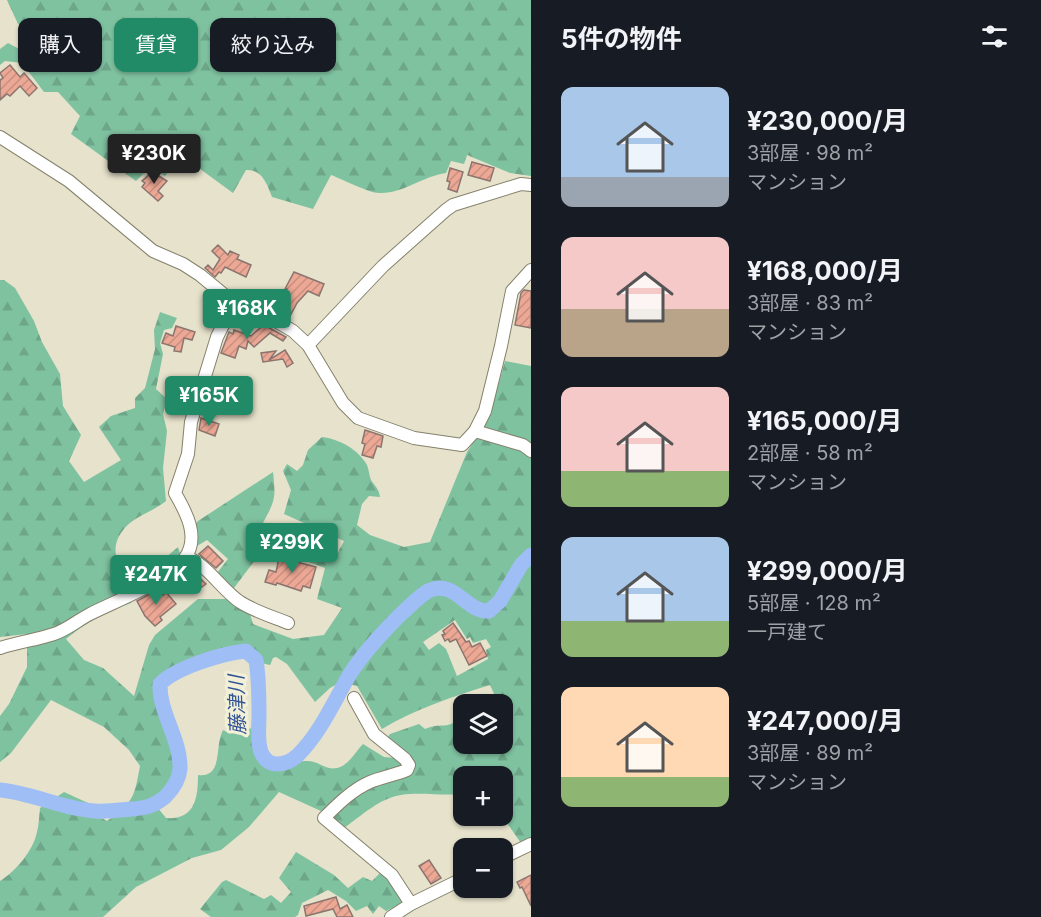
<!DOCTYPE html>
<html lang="ja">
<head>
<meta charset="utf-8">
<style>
	:root { --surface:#171b24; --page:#242831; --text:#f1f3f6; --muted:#9ea1a6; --accent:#218a67 }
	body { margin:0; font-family:Inter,"Noto Sans JP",sans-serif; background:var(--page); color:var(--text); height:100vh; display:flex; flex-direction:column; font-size:22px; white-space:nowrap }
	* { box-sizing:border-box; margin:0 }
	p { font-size:20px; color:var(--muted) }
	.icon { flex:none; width:33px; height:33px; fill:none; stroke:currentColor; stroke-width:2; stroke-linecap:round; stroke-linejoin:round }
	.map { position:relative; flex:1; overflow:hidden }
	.sheet { display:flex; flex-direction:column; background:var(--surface); width:510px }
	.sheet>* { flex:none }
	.top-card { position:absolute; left:18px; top:18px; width:423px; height:54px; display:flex; gap:12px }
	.buttons { position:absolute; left:453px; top:694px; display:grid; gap:12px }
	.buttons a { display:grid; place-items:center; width:60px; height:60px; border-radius:12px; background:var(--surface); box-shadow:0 2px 4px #0004; font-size:30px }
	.price { position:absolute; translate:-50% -51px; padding:0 14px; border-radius:6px; background:var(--accent); color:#fff; font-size:20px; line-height:39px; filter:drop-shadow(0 2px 3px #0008) }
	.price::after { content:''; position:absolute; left:50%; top:36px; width:18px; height:14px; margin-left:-9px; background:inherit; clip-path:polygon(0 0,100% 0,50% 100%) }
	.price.on { background:#222; color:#fff }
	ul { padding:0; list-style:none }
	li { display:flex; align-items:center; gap:18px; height:150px; padding:0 30px }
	li span { display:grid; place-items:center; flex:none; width:168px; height:120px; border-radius:12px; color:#555 }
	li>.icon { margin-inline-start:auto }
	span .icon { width:72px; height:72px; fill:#fffc; stroke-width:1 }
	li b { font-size:26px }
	h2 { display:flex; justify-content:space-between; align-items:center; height:72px; padding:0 30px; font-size:26px }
	.pill { padding:0 21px; border-radius:12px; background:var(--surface); box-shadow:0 2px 4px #0004; font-size:21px; line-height:54px }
	.pill.on { background:var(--accent); color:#fff }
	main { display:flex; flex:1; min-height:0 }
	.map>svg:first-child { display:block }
</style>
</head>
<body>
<main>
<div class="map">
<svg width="531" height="917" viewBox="0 0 531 917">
	<defs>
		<pattern id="forest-firs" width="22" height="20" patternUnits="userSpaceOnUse" patternTransform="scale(1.5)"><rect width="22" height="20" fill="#7fc2a0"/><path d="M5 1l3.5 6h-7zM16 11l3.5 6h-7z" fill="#6da688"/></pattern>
		<pattern id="building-hatch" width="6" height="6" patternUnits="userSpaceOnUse" patternTransform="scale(1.5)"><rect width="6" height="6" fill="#eca895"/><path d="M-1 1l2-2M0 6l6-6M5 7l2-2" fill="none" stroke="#c98f7f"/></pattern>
	</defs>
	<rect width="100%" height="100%" fill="#e6e2cb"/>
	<g fill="url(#forest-firs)" fill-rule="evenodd">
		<path d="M7,0H531V176L510,173L467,155L464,164L451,161L446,173C423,176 403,194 379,193C369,193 342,179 331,175L313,209L272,197C267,184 262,169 246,170L233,193L196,166L179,159L165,176L150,167L136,181L71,134L80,116L58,92H44L22,63L5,61L0,65V49L8,43L23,51L35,41L32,35L18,24Z"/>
		<path d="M0,280H4L15,288L34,321L42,342L60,374L63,406L81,435L69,461L84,482L121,460L99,427L111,416L135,408V398L145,388L155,349L154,330L160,312L177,318L172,328L164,330L160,343L163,354L156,389L167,399L163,414L167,431L163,468L166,501C151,513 131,517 121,533C108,551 119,578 144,571C156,568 168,555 178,547L181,557L176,562L134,589L131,603C107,612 86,622 66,639L84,660L103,668L134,696L149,645L155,635L198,599H228L250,614L253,624L293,639L324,635L342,608L317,599L325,568L278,551L276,558L258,556L234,588L217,573L228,559L207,540L197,546L195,524L198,521L273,472C276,499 275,500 263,523L300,548L335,558L344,541L284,514L291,490L283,471L287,464L297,471L303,465L308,450L322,437C339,439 358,449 367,465C369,470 369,475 371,480C375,486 379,489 380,497L369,496L362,504L357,525L370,535L404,547L430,542L467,452L489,418L505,361L531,366V841L523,846L502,816V777H464L463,794C444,796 419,792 401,795C380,798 361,816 344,828L321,811L279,792L249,827L221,850L192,858L136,887L103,917H0V881C16,871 33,851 37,832C39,825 39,816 40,808L64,792L88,803L100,817L107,821C134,801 134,798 140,766L129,750L104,727L51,700L11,753L0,762V716L9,704L27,667V634L0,637ZM455,620L467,639L470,637L473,643L486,639L491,647L486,650L488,659L457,676L446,649L439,643L429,650L423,642ZM246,649L256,654L261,663L270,665L273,658L276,657L287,664L315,702L330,688L341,682L357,686L382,729C415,709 454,696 490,685L499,705H502V744H464L463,715C446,732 444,721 425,729L419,724L390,734L387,738L397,758L384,757L363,744C356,751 349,764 340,767C328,772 320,762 309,761C299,761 281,764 272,757C265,752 264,741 263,732C249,727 242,727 229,733L223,730C214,746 224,778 198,775C198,798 195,820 166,818L154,803C161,798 170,791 174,783C185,760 164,715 156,691C157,688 157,685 159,682C169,665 226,651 246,649Z"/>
		<path d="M296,852L334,875L348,888L363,877L372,881L382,871L405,902L386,911L379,906L373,914L367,906L356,911L346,901L328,890L302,903L298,915L295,917H211L200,909L222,882L226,880L264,899L271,895L281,903L291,892L279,878Z"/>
	</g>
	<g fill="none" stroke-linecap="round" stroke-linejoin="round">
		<path stroke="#9fbef5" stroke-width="15" d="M0,790C33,793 62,809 95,811C107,812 120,810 132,809C146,808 154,806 165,797C173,789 179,780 180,769C181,739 159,713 160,684C175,668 223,653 246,651L256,660C259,679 259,697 259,715C259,727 257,741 261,752C268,769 286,766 298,755C321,732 334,701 350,674C362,655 384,631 400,615C409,607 418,597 428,591C455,578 466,613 489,611L500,601L521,565L531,555"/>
	</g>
	<g fill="url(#building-hatch)" stroke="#8c756f" stroke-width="1.5">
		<path d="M10,65L20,77L24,73L37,88L29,96L20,86L10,96L7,94L0,100V80L3,78L0,73Z"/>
		<path d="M472,162L494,168L490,181L468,175Z"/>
		<path d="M450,168L463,172L457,192L448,189L450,182L447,181Z"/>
		<path d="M152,172L167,181L158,191L163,196L158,201L142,187L145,183L142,181Z"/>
		<path d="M218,245L228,255L230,251L239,255L237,259L251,265L246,277L225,267L221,273L219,272L215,277L205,268L208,265L213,270L220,259L212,251Z"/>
		<path d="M294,272L324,284L319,296L308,291L297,303L289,318H286L278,313L287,299L283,297L287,289H285Z"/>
		<path d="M524,290L531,291V328L515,325L521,293Z"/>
		<path d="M262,324L286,337L283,341L270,333L254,347L248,341L246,349L239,346L235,358L221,353L229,332L233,334L234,330L251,336L260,328Z"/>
		<path d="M176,326L195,332L192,340L184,338L181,352L174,351L175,347L162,343L166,333L173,336Z"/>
		<path d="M285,350L293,363L287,367L283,359L263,362L261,353L276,351L269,360Z"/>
		<path d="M212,385L244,395L242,402L210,391Z"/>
		<path d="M201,418L219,424L215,436L199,430Z"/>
		<path d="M365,430L383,436L381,447L377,446L373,458L362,455L365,444L362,443Z"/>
		<path d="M208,546L223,561L216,568L199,554Z"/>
		<path d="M283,555L294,558L293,561L316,567L310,588L303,586L301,591L277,583L276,585L265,582L269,570L276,572L279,558L282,559Z"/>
		<path d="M188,567L206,584L199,589L187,575L179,580L177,578Z"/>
		<path d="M159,589L163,595L166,592L176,604L160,617L162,620L155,626L145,616L137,601Z"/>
		<path d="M453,623L466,642L469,641L472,647L480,643L487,656L469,665L456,639L450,642L448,639L445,641L442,635L445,634L443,631Z"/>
		<path d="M429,860L441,878L431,884L419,866Z"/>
		<path d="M531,875V906L522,887L520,888L517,882Z"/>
		<path d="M336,897L340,909L347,905L353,917H337L333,909L306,916L304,906Z"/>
	</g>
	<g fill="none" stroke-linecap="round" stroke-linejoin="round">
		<defs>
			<g id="minor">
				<path d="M0,137L69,181L153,251L183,264L200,275L234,303L274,320L293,331L308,345L343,403L358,418L414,438L462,445L475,431L485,411L501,346L512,291L531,270"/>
				<path d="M308,345L383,266L446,210L453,205L521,184L531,185"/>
				<path d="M475,431L523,445L531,451"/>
				<path d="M186,557C207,564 221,589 240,602C254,611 273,617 288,623"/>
				<path d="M0,648C18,642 36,640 54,634C67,630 78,620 90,614C117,600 168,582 185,558C200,537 186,512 175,493L188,454L191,422L217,337L234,303"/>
				<path d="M354,698L374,734L405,759L409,765L407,770C395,775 382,777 370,782C352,790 338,804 324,818L392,875L411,904"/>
				<path d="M502,858L531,844"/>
				<path d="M391,917L411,904L464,878"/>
			</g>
		</defs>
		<use href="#minor" stroke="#84816c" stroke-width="14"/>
		<use href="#minor" stroke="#fff" stroke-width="12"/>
	</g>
	<g text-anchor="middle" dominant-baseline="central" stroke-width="6" stroke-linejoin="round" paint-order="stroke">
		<g font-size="20" font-style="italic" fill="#315496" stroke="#f3f0d8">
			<text transform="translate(237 705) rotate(-92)">藤津川</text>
		</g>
	</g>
</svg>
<div class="buttons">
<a><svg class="icon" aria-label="layers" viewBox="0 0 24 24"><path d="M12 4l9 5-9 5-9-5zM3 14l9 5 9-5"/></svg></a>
<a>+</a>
<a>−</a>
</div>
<b class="price on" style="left:154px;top:185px">¥230K</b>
<b class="price" style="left:247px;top:340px">¥168K</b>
<b class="price" style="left:209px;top:427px">¥165K</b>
<b class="price" style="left:292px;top:574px">¥299K</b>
<b class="price" style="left:156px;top:606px">¥247K</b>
<div class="top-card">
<a class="pill">購入</a>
<a class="pill on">賃貸</a>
<a class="pill">絞り込み</a>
</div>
</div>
<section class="sheet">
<h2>5件の物件<svg class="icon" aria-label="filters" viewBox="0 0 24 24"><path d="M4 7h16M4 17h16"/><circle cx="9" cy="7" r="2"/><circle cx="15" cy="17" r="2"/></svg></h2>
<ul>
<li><span style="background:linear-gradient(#a9c7e8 75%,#9aa5b1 0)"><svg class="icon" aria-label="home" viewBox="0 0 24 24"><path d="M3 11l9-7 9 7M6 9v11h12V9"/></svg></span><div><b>¥230,000/月</b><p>3部屋 · 98 m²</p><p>マンション</p></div></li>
<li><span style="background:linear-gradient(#f6c9c9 60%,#b9a48a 0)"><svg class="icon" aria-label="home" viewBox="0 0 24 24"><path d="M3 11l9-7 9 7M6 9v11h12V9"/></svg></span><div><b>¥168,000/月</b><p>3部屋 · 83 m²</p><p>マンション</p></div></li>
<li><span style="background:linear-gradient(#f6c9c9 70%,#8fb573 0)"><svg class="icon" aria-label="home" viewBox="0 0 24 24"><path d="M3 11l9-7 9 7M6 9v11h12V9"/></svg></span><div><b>¥165,000/月</b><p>2部屋 · 58 m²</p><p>マンション</p></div></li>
<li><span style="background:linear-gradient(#a9c7e8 70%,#8fb573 0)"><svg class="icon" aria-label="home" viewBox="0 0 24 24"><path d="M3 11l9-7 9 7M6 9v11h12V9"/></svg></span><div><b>¥299,000/月</b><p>5部屋 · 128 m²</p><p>一戸建て</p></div></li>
<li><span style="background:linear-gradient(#ffd9b3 75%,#8fb573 0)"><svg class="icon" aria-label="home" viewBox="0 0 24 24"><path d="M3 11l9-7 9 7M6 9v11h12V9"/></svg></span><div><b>¥247,000/月</b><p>3部屋 · 89 m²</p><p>マンション</p></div></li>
</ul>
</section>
</main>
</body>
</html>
